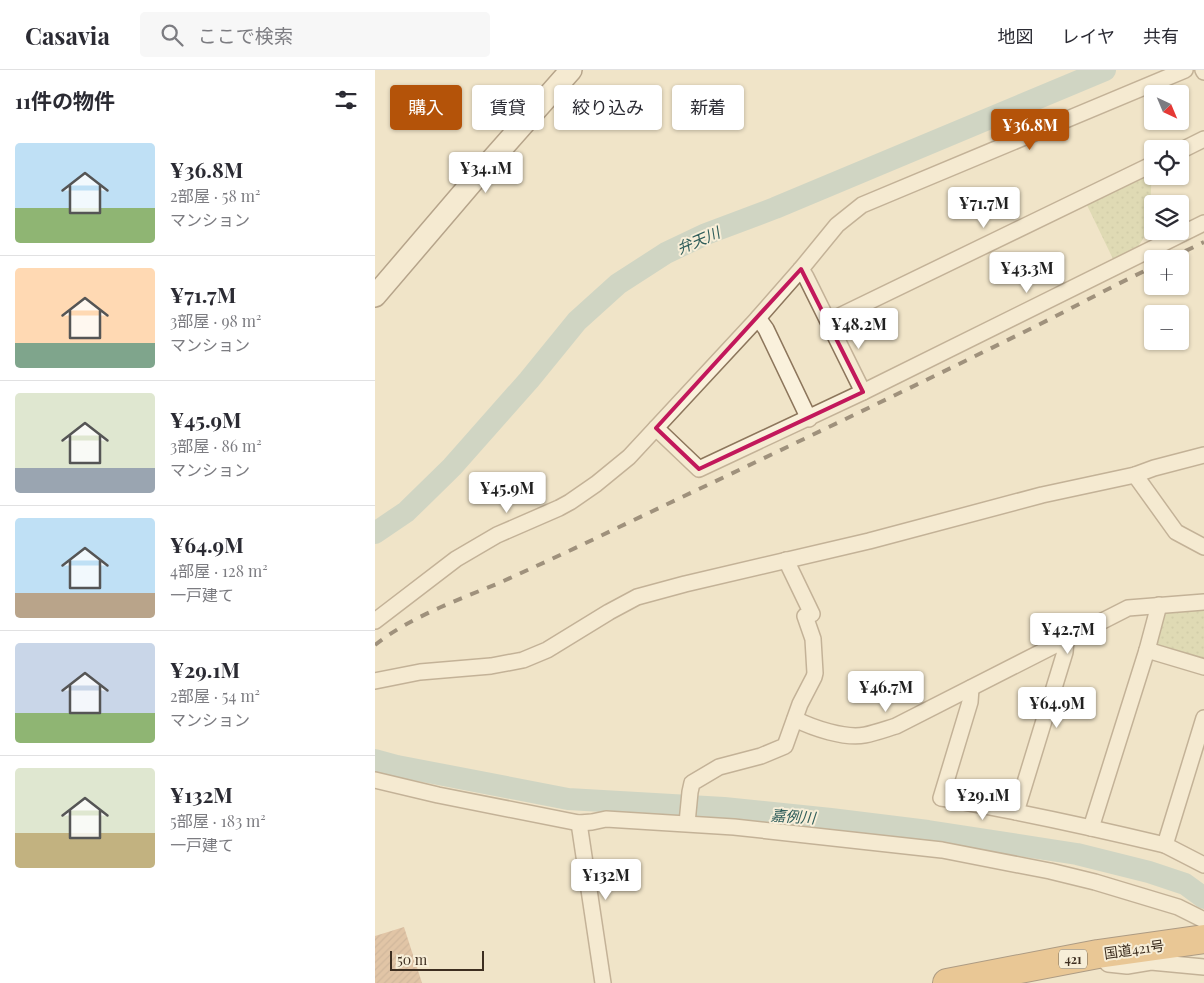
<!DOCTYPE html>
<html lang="ja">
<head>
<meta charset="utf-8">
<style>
	:root { --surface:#fff; --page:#f7f7f7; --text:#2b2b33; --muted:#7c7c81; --line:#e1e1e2; --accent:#b45309 }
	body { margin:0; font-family:"Playfair Display","Noto Sans JP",serif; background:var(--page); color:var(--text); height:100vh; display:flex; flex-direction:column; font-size:19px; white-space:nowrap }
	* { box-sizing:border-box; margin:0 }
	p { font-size:16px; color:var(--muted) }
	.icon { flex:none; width:28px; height:28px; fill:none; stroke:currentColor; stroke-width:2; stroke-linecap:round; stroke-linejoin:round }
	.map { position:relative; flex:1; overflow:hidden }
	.drawer { display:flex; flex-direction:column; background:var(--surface); width:375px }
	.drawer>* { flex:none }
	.guide { position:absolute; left:15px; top:15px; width:475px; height:45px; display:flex; gap:10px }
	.needle { width:32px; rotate:136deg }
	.tools { position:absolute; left:769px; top:15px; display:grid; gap:10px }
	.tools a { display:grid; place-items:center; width:45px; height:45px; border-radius:5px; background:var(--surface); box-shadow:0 1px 4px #0004; font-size:25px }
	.scale { position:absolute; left:15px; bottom:12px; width:94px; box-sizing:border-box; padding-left:5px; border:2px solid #3d2e20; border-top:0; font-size:14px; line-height:18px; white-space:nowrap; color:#3d2e20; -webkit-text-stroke:4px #f7eed8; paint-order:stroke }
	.price { position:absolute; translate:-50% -42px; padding:0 11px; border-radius:5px; background:#fff; color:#222; font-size:16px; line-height:32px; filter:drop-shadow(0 1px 2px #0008) }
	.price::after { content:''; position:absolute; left:50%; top:30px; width:15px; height:11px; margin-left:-8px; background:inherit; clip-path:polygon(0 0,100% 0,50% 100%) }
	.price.on { background:var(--accent); color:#fff }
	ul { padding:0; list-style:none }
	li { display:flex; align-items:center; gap:15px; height:125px; padding:0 15px }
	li+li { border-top:1px solid var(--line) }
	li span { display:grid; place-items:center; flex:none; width:140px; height:100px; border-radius:5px; color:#555 }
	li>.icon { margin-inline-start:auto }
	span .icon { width:60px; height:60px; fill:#fffc; stroke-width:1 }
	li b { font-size:21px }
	h2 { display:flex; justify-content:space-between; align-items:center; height:60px; padding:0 15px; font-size:21px }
	.tag { padding:0 18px; border-radius:5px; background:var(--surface); box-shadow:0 1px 4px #0004; font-size:18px; line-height:45px }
	.tag.on { background:var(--accent); color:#fff }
	header { display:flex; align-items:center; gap:30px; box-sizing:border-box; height:70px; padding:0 25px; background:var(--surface); border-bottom:1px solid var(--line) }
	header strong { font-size:24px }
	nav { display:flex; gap:28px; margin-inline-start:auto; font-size:18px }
	.search { width:350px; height:45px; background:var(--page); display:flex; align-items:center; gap:12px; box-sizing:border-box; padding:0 18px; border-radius:5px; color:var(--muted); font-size:19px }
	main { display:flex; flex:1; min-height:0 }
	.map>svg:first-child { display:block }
</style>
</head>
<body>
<header>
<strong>Casavia</strong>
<div class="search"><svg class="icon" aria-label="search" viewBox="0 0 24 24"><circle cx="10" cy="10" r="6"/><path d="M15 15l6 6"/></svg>ここで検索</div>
<nav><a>地図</a><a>レイヤ</a><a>共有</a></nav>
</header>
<main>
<section class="drawer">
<h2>11件の物件<svg class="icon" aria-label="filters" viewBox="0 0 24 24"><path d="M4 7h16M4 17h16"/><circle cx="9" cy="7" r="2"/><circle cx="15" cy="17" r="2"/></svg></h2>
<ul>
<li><span style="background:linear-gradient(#bfe0f5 65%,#8fb573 0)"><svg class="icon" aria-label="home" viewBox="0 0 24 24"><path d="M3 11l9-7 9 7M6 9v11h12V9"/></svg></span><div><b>¥36.8M</b><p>2部屋 · 58 m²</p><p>マンション</p></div></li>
<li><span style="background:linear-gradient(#ffd9b3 75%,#7fa58c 0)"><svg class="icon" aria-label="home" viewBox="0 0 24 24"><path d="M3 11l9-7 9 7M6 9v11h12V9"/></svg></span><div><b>¥71.7M</b><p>3部屋 · 98 m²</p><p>マンション</p></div></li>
<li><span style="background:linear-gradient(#dfe7d0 75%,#9aa5b1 0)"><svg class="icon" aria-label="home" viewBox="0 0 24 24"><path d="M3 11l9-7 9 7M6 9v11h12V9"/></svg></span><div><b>¥45.9M</b><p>3部屋 · 86 m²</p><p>マンション</p></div></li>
<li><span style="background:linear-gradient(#bfe0f5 75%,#b9a48a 0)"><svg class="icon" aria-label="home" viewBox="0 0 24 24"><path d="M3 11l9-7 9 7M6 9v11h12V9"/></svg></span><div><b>¥64.9M</b><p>4部屋 · 128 m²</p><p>一戸建て</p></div></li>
<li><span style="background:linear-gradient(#c9d6e8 70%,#8fb573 0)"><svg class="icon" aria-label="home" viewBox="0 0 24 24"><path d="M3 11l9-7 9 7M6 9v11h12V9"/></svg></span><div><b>¥29.1M</b><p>2部屋 · 54 m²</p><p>マンション</p></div></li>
<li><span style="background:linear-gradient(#dfe7d0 65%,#c2b280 0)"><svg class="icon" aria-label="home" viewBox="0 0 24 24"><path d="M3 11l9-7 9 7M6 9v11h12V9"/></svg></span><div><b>¥132M</b><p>5部屋 · 183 m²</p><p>一戸建て</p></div></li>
</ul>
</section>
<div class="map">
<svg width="829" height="913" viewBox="0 0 829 913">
	<defs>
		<pattern id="green-dots" width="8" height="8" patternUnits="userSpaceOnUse" patternTransform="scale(1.25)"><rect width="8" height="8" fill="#c9cf9b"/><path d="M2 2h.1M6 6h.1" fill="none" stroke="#aeb285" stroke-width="1.8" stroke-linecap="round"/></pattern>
		<pattern id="building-hatch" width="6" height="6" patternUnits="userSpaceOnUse" patternTransform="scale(1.25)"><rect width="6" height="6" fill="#cf9f7d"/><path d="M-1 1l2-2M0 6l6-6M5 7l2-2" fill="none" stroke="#a98266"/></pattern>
	</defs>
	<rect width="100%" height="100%" fill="#f0e4c8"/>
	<g fill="url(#green-dots)">
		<path d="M777,99L774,160L760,181L739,191L710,131Z"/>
		<path d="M829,538V593L783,579L780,572L790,541Z"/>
	</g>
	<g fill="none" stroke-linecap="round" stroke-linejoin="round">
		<g stroke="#a9c4bc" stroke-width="22">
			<path d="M0,463L31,442L77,397L154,310L202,251L243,214L291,183L331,164L400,138L730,0"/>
			<path d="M0,690L22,696L193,729L349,738L456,749L553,761L702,784L774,802L810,814L829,828"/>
		</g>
	</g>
	<path fill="url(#building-hatch)" d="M29,857L47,913H0V866Z"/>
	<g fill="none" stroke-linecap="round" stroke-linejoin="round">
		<defs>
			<g id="street">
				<path d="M828,0L829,2"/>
				<path d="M805,81L829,69"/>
				<path d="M426,199L431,207L488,322"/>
				<path d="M383,248L391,259L434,349"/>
				<path d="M454,251L778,94"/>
				<path d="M281,358L324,399L488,322L829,153"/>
				<path d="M760,405L801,462L829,477"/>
				<path d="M0,551L81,489L122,465L184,438L195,432L221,414L254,387L383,248L426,199L462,155L487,135L810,0"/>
				<path d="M772,580L829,597"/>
				<path d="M0,611L45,602L116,596L148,590L172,580L234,542L262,527L310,514L494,471L667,425L760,405L779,398L829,385"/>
				<path d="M596,618L595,632L566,728C591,732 616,737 641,742C691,752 740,763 790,775"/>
				<path d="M829,648L790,775L829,795"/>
				<path d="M420,649C438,658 470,669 490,665C500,663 511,659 521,656L753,538L829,532"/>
				<path d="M0,710L63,725L204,753L217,752L231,749L359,757L567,780L675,801L720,812L803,837L829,850"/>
				<path d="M641,742L690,582L691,569"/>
				<path d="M204,753L228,913"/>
				<path d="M312,753L315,722L317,713L344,697L386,686L410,676L425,634L439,607L440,603L438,569L430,546L437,544L411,490"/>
				<path d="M716,758L772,580L784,535"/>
				<path d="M726,887L733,894L752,896L776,892L829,897"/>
			</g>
			<path id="secondary" d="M0,226L105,103L196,0"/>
			<path id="highway" d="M572,913L723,884L829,869"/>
		</defs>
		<use href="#street" stroke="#8d765c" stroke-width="18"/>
		<use href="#secondary" stroke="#6f573f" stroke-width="24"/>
		<use href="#highway" stroke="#5b4430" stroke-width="30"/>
		<use href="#street" stroke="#faf1dc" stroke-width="15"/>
		<use href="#secondary" stroke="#faf1dc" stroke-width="21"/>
		<use href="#highway" stroke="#e0a458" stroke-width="28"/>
		<g stroke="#3d2e20" stroke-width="4" stroke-dasharray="9 9" stroke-linecap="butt">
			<path d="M794,189L829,172"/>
			<path d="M0,575C35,547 83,530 124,513C164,495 203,477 242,458C381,392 520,326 657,258C698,238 737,216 778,197"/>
		</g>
	</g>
	<path d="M0 0H829V913H0ZM426,199L488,322L324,399L281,358Z" fill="#f0e4c8" fill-opacity=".55" fill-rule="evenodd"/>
	<path fill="none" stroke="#c2185b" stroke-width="4" stroke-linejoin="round" d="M426,199L488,322L324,399L281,358Z"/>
	<g text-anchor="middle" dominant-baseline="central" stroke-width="4" stroke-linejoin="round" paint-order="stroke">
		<rect fill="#f7eed8" stroke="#756857" stroke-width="1" x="684" y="879.5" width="28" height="19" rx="4"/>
		<g font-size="12" font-weight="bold" fill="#3d2e20">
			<text x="698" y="889">421</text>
		</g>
		<g font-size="14" fill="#3d2e20" stroke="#f7eed8">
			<text transform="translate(759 879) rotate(-8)">国道421号</text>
		</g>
		<g font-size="15" font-style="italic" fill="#2f5d5a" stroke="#f7eed8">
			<text transform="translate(323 170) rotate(-23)">弁天川</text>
			<text transform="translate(418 746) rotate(4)">嘉例川</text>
		</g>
	</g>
</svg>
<div class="tools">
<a><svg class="needle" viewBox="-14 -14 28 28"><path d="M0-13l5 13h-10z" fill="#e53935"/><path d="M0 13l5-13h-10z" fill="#7c7c81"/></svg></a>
<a><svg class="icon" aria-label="locate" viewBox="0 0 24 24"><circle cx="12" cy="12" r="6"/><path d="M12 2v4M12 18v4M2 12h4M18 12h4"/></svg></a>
<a><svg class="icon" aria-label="layers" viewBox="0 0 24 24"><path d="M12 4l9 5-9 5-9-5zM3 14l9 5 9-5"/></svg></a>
<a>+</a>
<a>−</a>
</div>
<div class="scale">50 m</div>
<b class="price on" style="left:655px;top:81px">¥36.8M</b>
<b class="price" style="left:111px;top:124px">¥34.1M</b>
<b class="price" style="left:609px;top:159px">¥71.7M</b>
<b class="price" style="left:652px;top:224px">¥43.3M</b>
<b class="price" style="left:484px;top:280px">¥48.2M</b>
<b class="price" style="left:132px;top:444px">¥45.9M</b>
<b class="price" style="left:693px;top:585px">¥42.7M</b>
<b class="price" style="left:511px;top:643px">¥46.7M</b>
<b class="price" style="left:682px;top:659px">¥64.9M</b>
<b class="price" style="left:608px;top:751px">¥29.1M</b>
<b class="price" style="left:231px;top:831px">¥132M</b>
<div class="guide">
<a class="tag on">購入</a>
<a class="tag">賃貸</a>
<a class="tag">絞り込み</a>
<a class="tag">新着</a>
</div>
</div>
</main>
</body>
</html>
